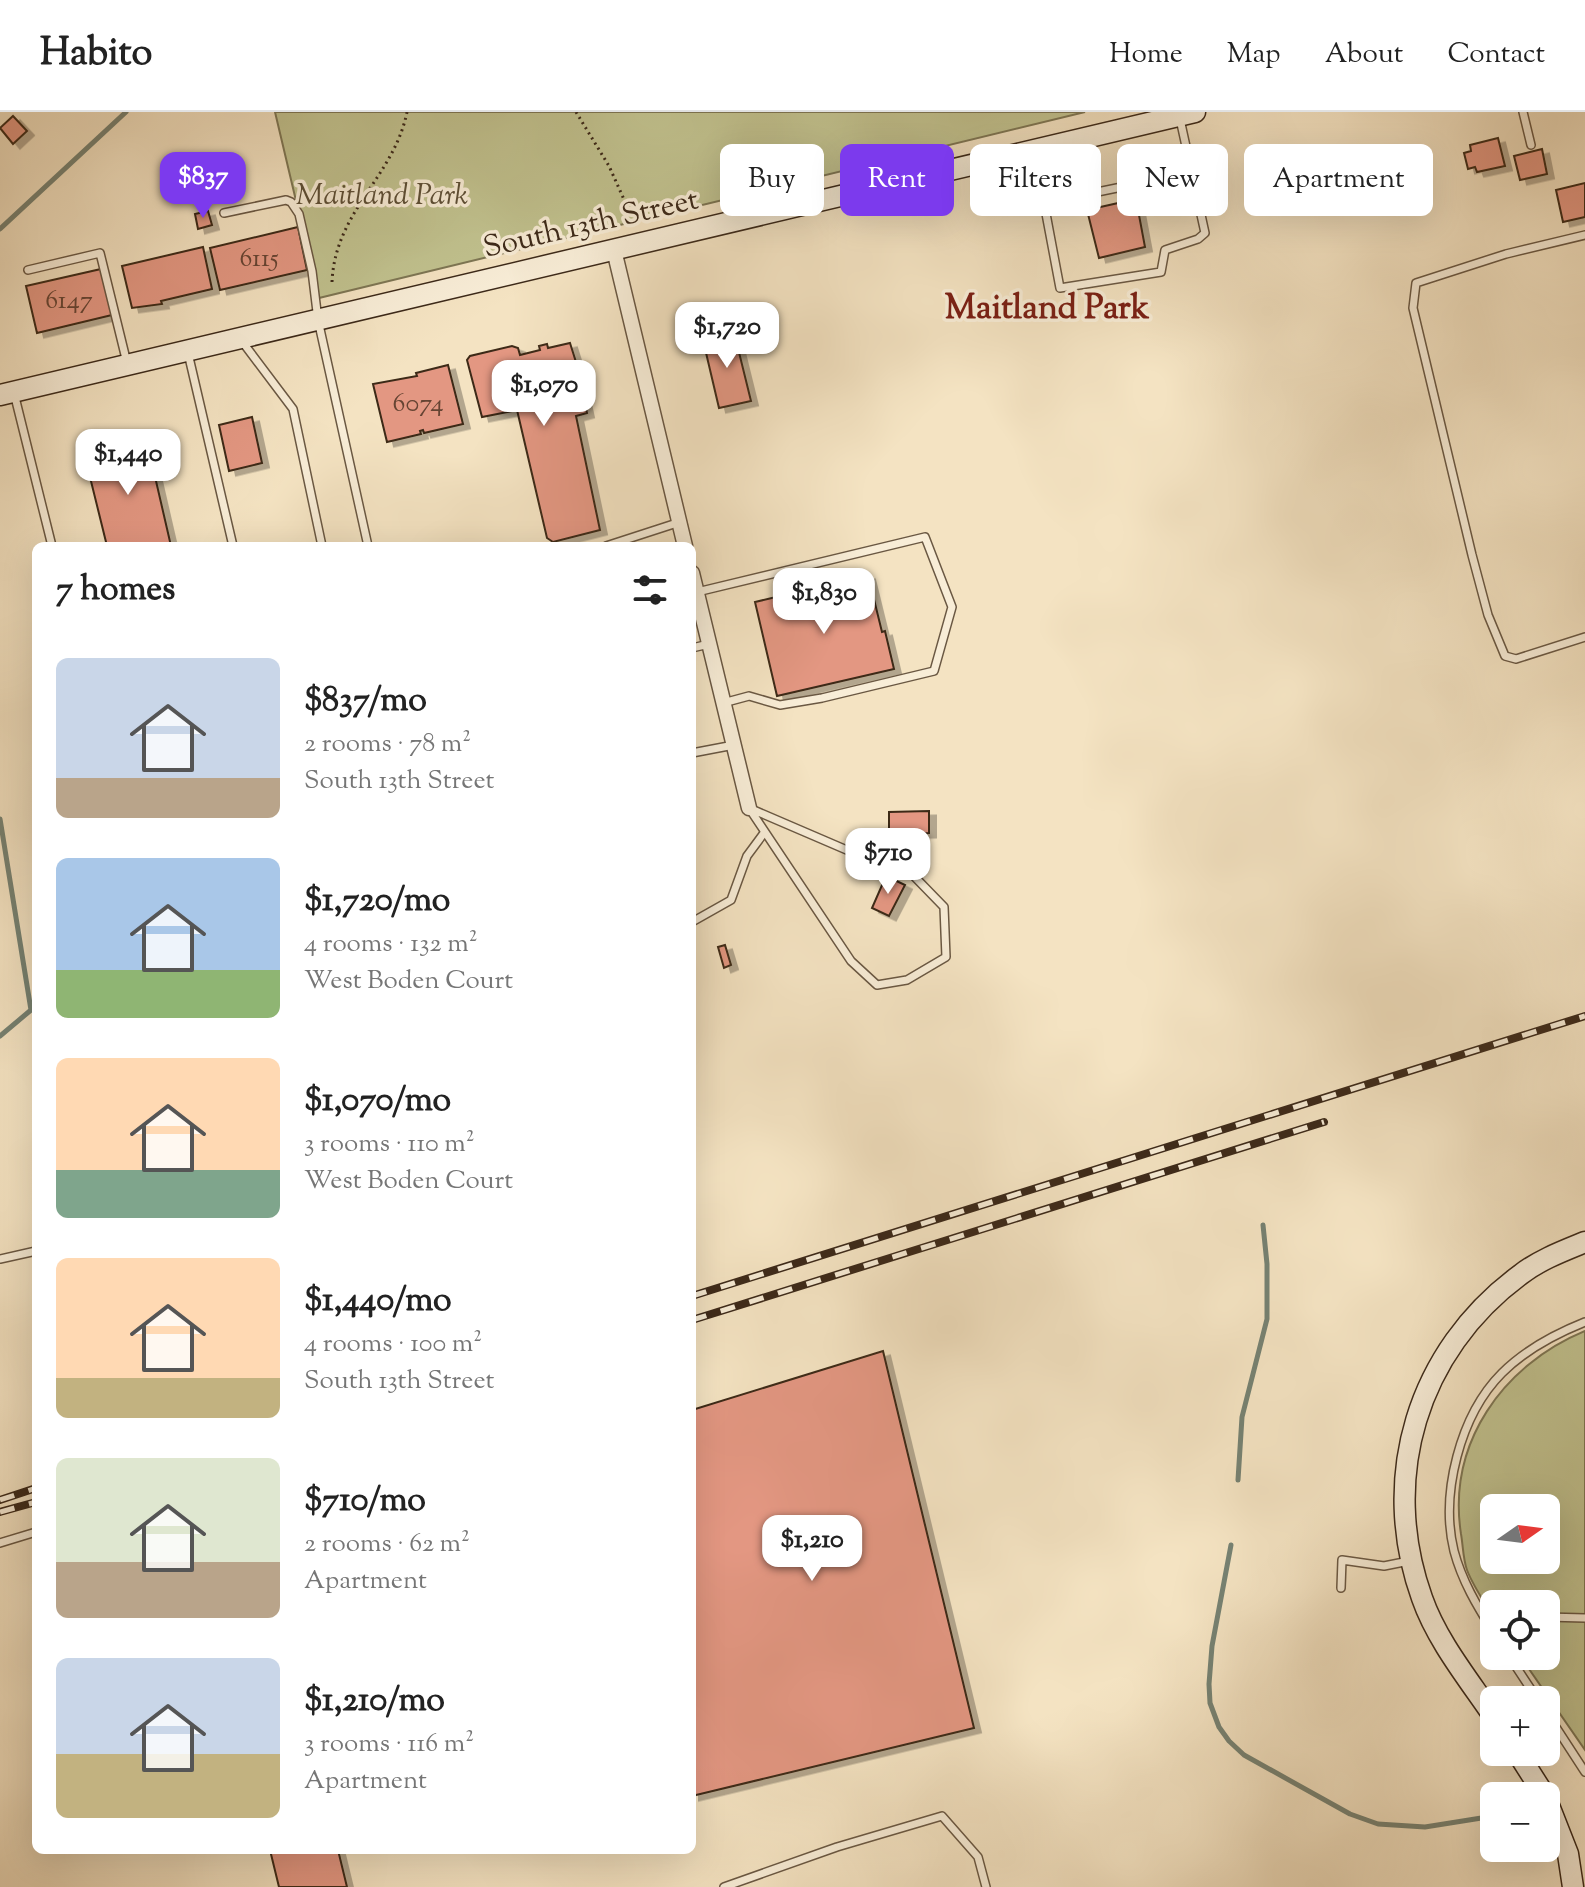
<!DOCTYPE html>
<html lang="en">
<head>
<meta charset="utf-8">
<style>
	:root { --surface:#fff; --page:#f6f6f6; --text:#222; --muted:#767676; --line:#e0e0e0; --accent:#7c3aed }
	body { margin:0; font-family:"Sorts Mill Goudy",serif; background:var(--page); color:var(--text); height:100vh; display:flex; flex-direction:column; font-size:30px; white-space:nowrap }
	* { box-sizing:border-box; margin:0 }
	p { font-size:26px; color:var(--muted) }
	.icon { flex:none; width:44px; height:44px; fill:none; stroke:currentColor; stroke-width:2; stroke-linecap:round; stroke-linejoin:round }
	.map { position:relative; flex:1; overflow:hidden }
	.drawer { position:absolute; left:32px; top:430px; width:664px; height:1312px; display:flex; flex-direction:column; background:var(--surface); border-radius:12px; box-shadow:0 8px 32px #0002 }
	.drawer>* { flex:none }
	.guide { position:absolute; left:720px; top:32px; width:744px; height:72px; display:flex; gap:16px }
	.needle { width:52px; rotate:76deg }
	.controls { position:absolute; left:1480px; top:1382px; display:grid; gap:16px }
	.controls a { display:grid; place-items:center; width:80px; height:80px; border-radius:12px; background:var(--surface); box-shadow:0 8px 32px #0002; font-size:40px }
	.price { position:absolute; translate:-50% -68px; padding:0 18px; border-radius:16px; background:#fff; color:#222; font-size:26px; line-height:52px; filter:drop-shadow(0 2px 4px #0008) }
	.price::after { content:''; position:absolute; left:50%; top:48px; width:24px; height:18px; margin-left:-12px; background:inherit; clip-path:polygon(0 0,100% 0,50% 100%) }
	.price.current { background:var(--accent); color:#fff }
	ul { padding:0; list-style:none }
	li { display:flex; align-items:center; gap:24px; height:200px; padding:0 24px }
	li span { display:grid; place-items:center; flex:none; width:224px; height:160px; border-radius:12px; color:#555 }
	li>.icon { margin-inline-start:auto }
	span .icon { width:96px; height:96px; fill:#fffc; stroke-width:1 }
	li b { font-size:34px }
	h2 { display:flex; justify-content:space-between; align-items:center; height:96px; padding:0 24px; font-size:34px }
	.pill { padding:0 28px; border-radius:12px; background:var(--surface); box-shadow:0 8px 32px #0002; font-size:28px; line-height:72px }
	.pill.current { background:var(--accent); color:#fff }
	header { display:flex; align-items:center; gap:48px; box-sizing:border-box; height:112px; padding:0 40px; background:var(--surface); border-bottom:2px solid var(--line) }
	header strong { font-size:38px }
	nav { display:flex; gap:44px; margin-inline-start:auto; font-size:28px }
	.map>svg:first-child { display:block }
</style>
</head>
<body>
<header>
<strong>Habito</strong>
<nav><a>Home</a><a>Map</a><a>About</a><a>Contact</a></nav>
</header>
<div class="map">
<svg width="1585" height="1775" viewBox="0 0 1585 1775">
	<defs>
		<filter id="shadow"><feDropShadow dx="7" dy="4.5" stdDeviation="0" flood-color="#0004"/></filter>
	</defs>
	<rect width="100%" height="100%" fill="#f4e3c2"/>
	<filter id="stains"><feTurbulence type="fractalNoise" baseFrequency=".0025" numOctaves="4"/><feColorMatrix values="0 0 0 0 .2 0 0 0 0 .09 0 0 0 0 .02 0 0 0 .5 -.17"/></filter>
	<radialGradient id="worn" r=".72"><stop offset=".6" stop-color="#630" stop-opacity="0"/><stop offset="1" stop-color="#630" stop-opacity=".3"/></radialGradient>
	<g fill="#c1c28f" stroke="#7e7654" stroke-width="2" fill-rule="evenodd">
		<path d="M275,0H1085L319,186Z"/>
		<path d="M1585,1219V1638L1520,1544H1546V1492H1494V1506C1485,1491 1473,1474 1467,1458C1463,1447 1463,1433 1461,1422C1447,1331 1503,1253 1585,1219ZM1494,1396H1546V1448H1494Z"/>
	</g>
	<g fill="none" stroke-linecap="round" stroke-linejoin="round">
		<g stroke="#768273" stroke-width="5">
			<path d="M0,117L126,0"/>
			<path d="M0,707L31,898L0,924"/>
			<path d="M1238,1368L1242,1305L1267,1207V1152L1263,1113"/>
			<path d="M1231,1433L1212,1534L1209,1572L1210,1591L1219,1615L1229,1629L1244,1643L1350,1702L1378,1712L1425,1715L1494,1704"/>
		</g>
	</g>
	<g fill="#e39782" stroke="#3c2919" stroke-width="2" filter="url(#shadow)">
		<path d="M13,4L27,19L13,32L0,16Z"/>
		<path d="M1498,26L1505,54L1477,60L1475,55L1468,57L1464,41L1471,39L1470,33Z"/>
		<path d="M1542,37L1547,62L1520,68L1514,44Z"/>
		<path d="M1585,71V105L1563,110L1556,78Z"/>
		<path d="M1136,87L1145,135L1099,146L1087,98Z"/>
		<path d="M208,99L212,113L198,117L195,102Z"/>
		<path d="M298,115L307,158L220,178L210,136Z"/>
		<path d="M203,135L212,177L161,189L162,192L132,196L122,154Z"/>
		<path d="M101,157L112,203L37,221L26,174Z"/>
		<path d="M734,220L751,289L719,296L703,228Z"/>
		<path d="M570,231L586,282L583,283L587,301L576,304L600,418L553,430L547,426L517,298L482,305L467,248L470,244L512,234L518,236L520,243L540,238L539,234L547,232L548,236Z"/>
		<path d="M448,253L463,312L424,321L423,318L420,319L421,322L387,330L373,272L417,264L416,261Z"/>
		<path d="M252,305L262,351L229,359L219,313Z"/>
		<path d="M137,326L142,345L150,343L171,434H107L88,357L96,355L92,337Z"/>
		<path d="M868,463L882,520L885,519L894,557L777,584L755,490Z"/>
		<path d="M929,699V721L909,722V735L889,736V700Z"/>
		<path d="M886,764L905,773L889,804L872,796Z"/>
		<path d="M725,833L731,853L724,856L718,835Z"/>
		<path d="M883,1239L974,1616L692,1684V1298Z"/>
		<path d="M270,1738H338L347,1775H279Z"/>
	</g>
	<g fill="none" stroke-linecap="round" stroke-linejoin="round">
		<defs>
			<g id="lane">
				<path d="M1523,0L1531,33"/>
				<path d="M1027,42L1044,91L1060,176L1161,160L1165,138L1198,127L1205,121L1180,7"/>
				<path d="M1044,91L1175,64"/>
				<path d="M224,101L286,88L291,90L299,102L312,159L318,208L368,434"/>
				<path d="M1585,123L1506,142L1416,171L1413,196L1472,443L1488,503L1505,544L1516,547L1585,525"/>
				<path d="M28,158L100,141L127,251"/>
				<path d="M241,228L293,297L322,434"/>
				<path d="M188,241L233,434"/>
				<path d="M14,281L52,434"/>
				<path d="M606,434L680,410"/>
				<path d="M697,480L925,425L952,495L934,559L822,586L780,593L749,584L723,591"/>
				<path d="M692,536L709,532"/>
				<path d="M692,641L734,633"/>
				<path d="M749,696L884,754L910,760L944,795L946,845L907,868L877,873L851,849Z"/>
				<path d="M692,810L731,788L747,744L764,721"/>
				<path d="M0,1147L36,1139"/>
				<path d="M0,1431L36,1420"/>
				<path d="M1341,1476L1342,1448L1384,1454L1409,1449"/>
				<path d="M1546,1505L1585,1506"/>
				<path d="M1494,1521C1477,1494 1462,1469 1454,1439C1440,1382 1460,1303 1502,1261C1525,1238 1555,1222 1585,1210"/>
				<path d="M1509,1544L1538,1588"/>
				<path d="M1546,1600L1585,1660"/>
				<path d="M724,1775L837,1735L942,1704L978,1745L986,1775"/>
			</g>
			<g id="street">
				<path d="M614,138L685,434"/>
				<path d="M692,461L749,696"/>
			</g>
			<g id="secondary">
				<path d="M0,283L1195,0"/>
				<path d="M1494,1605C1469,1568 1437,1529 1422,1486C1379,1366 1417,1239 1520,1163C1539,1148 1563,1139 1585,1130"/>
				<path d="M1517,1640L1545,1684"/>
				<path d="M1546,1686L1568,1742L1573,1775"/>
			</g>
		</defs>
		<use href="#lane" stroke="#6a5843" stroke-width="10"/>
		<use href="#street" stroke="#6a5843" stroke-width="17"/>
		<use href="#secondary" stroke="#3c2919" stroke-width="23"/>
		<g stroke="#3c2919" stroke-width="3" stroke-dasharray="2 4" stroke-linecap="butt">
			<path d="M576,0L609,54L626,92"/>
			<path d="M332,170C335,99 394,65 407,0"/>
		</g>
		<use href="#lane" stroke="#f8edd7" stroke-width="7"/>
		<use href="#street" stroke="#f8edd7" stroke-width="14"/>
		<use href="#secondary" stroke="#f8edd7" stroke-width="20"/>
		<defs>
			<g id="rail">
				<path d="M692,1184L1585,904"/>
				<path d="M692,1208L1324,1010"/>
				<path d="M0,1388L36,1376"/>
				<path d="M0,1400L36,1390"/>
			</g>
		</defs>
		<use href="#rail" stroke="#3c2919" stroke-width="8"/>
		<use href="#rail" stroke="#f8edd7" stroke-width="5" stroke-dasharray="15" stroke-linecap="butt"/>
	</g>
	<g text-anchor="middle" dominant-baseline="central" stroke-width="7" stroke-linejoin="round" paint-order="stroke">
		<g font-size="26" fill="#643">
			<text x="259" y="147">6115</text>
			<text x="69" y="189">6147</text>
			<text x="418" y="292">6074</text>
		</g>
		<g font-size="30" font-style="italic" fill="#5d4f36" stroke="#f8edd7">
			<text x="382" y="84">Maitland Park</text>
		</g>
		<g font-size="30" fill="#3c2919" stroke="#f8edd7">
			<text transform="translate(591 113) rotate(-13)">South 13th Street</text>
		</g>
		<g font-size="34" font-weight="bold" fill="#7a1f14" stroke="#f8edd7">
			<text x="1047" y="197">Maitland Park</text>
		</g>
	</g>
	<rect width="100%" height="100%" filter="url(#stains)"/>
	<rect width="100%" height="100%" fill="url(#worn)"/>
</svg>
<div class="controls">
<a><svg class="needle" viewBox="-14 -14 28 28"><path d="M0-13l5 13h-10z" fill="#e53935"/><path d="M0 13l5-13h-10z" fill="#767676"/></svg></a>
<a><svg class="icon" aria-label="locate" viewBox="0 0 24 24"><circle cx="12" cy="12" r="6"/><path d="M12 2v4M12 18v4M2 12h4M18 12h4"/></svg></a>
<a>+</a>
<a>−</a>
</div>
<b class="price current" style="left:203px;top:108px">$837</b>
<b class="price" style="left:727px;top:258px">$1,720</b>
<b class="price" style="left:544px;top:316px">$1,070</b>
<b class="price" style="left:128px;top:385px">$1,440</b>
<b class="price" style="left:824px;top:524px">$1,830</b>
<b class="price" style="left:888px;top:784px">$710</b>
<b class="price" style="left:812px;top:1471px">$1,210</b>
<div class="guide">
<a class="pill">Buy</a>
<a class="pill current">Rent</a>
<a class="pill">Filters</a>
<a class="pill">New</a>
<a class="pill">Apartment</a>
</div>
<section class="drawer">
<h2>7 homes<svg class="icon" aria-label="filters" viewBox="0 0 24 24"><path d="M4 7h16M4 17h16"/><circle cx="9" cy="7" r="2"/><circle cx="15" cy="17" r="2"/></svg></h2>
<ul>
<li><span style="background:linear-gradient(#c9d6e8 75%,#b9a48a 0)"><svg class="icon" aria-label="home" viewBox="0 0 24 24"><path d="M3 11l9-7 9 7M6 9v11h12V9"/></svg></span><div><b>$837/mo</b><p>2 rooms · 78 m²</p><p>South 13th Street</p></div></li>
<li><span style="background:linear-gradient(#a9c7e8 70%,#8fb573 0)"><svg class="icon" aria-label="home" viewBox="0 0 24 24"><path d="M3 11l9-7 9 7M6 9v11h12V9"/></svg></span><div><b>$1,720/mo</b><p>4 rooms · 132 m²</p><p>West Boden Court</p></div></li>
<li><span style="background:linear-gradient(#ffd9b3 70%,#7fa58c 0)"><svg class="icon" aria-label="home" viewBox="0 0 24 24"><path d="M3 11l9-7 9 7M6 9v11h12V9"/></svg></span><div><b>$1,070/mo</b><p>3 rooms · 110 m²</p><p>West Boden Court</p></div></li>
<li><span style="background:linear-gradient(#ffd9b3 75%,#c2b280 0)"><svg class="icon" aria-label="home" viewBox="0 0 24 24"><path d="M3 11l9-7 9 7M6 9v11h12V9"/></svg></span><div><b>$1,440/mo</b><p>4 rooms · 100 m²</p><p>South 13th Street</p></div></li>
<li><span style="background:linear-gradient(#dfe7d0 65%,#b9a48a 0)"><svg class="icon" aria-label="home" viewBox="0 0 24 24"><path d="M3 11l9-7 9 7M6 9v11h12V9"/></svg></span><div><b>$710/mo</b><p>2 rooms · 62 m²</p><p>Apartment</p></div></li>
<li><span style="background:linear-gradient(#c9d6e8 60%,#c2b280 0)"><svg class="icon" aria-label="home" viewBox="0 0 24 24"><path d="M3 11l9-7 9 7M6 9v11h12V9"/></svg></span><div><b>$1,210/mo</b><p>3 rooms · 116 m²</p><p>Apartment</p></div></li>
</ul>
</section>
</div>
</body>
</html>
